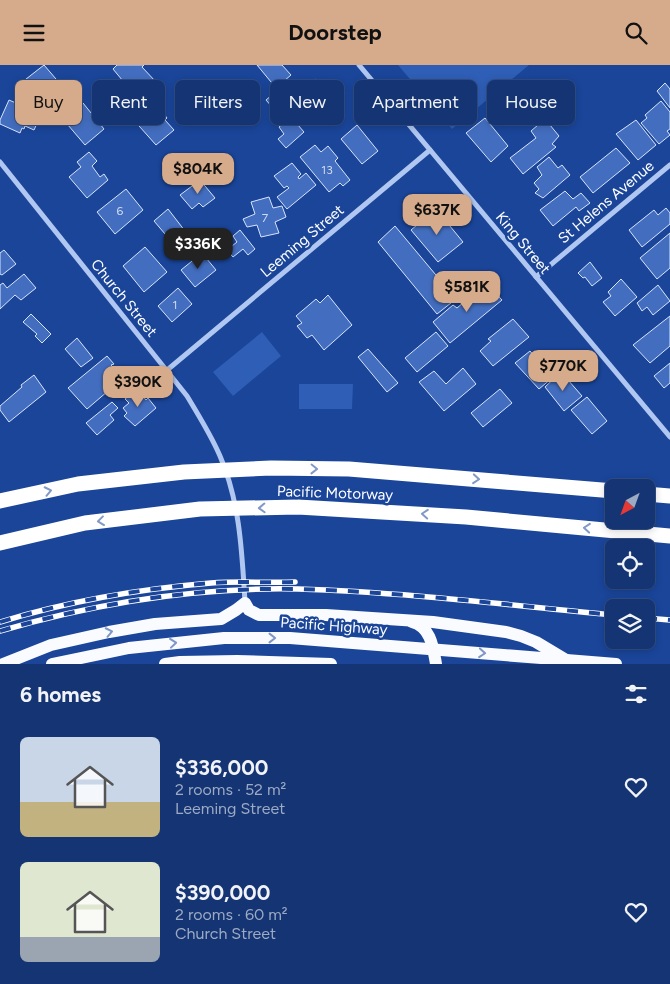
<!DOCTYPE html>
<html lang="en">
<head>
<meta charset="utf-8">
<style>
	:root { --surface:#143473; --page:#213f7b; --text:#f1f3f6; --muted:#9daac4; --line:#334f85; --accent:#d6ab8b }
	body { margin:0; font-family:Figtree,sans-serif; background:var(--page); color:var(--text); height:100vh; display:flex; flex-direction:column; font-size:19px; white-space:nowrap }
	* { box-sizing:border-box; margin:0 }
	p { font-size:16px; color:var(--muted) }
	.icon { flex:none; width:28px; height:28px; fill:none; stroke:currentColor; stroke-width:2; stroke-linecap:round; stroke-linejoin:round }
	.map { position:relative; height:599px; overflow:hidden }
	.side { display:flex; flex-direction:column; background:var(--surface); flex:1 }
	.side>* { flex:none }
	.banner { position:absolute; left:15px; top:15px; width:640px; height:45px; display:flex; gap:10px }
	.needle { width:32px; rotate:221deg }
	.fabs { position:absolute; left:605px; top:414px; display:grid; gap:10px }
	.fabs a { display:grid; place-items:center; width:50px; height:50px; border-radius:8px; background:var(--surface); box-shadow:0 2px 8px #0003,0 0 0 1px var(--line); font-size:25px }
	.price { position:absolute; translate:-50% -42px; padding:0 11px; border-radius:10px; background:var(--accent); color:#111; font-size:16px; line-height:32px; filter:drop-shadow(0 1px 2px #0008) }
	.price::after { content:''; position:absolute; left:50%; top:30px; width:15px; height:11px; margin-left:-8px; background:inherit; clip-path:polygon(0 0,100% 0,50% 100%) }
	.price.selected { background:#222; color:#fff }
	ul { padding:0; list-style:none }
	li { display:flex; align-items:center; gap:15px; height:125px; padding:0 20px }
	li span { display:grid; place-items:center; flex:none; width:140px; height:100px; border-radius:8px; color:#555 }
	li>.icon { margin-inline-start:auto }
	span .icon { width:60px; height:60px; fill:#fffc; stroke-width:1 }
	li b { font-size:21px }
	h2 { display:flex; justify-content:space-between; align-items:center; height:60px; padding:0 20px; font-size:21px }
	.pill { padding:0 18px; border-radius:8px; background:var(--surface); box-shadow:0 2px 8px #0003,0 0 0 1px var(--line); font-size:18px; line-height:45px }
	.pill.selected { background:var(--accent); color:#111 }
	header { display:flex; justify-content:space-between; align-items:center; height:65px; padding:0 20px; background:var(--accent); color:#111; font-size:22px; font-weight:700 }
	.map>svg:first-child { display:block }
</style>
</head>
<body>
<header><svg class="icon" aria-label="menu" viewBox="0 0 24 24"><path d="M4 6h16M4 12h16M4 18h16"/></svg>Doorstep<svg class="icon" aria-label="search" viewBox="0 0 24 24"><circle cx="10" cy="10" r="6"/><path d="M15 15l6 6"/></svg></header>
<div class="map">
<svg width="670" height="599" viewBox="0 0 670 599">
	<rect width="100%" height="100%" fill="#1a4599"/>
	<g fill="#2e5eb6">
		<path d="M398,0H529L452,64Z"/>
		<path d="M262,267L281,291L233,331L213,307Z"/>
		<path d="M299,319H353L352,344H299Z"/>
	</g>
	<g fill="#436ec0" stroke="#d7e4fb">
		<path d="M44,0L56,14L41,26L48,35L40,41L21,18Z"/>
		<path d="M117,0H144L142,2L156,17L137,33L113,4Z"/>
		<path d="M257,0H282L291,10L276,23Z"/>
		<path d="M316,14L323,23L319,26L328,37L313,49L310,45L307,46L295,31Z"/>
		<path d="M665,18L670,24V43L657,26Z"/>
		<path d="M278,25L285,33L273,43L266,35Z"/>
		<path d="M152,34L167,53L165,55L174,65L156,80L131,52Z"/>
		<path d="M9,35L34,46L32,51L39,54L34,65L25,61L24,64L22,63L20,68L0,59V55Z"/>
		<path d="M661,36L670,47V64L667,66L670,70L659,79L641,58L647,53L645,50Z"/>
		<path d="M83,38L104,64L85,80L62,53L72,44L74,46Z"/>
		<path d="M291,52L304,67L286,83L278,74L284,69L279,62Z"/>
		<path d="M485,53L508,81L491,97L466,68Z"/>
		<path d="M545,54L559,71L552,79L556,82L523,109L510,93L536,73L531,66Z"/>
		<path d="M636,55L656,80L638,95L616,69Z"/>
		<path d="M357,60L378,86L362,99L341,74Z"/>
		<path d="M315,80L321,87L328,81L338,93L335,96L350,115L343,121L340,118L329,127L300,92Z"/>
		<path d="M616,83L630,98L593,128L580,112Z"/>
		<path d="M89,87L97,96L92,101L100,112L104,109L108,115L87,133L69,112L81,102L77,97Z"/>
		<path d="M549,92L558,103L562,100L570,110L543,133L535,128L539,124L534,118L542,110L537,102Z"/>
		<path d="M292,98L301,109L298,112L299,114L306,108L316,120L287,144L277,132L289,123L287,121L284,123L274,111Z"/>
		<path d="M200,115L215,133L203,142L199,138L192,144L180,130Z"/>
		<path d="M126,124L143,145L115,169L97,147Z"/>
		<path d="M565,126L573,134L581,128L590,138L579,146L576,142L553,161L540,145Z"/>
		<path d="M269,132L273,143L282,141L286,152L275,157L279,168L261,172L257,160L247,162L243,154L255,149L251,137Z"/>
		<path d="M666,143L670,148V159L642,182L629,165L654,145L658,150Z"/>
		<path d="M168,144L185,166L179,172L187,181L176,190L167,180L171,176L154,156Z"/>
		<path d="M436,144L463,177L438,197L411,165Z"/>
		<path d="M395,161L456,234L437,249L378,177Z"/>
		<path d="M240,165L255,184L248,190L243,184L233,192L227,185L237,177L233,171Z"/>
		<path d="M670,168V203L657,214L640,193Z"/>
		<path d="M145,182L167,207L144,227L123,201Z"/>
		<path d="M4,185L16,199L2,210L0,209V188Z"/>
		<path d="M202,188L216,205L195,222L181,205Z"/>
		<path d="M590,197L602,213L592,221L585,212L583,213L578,208Z"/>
		<path d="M24,209L36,223L21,235L15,230L0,244V220L3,218L7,223Z"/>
		<path d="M621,214L637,232L615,251L603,237L611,231L608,227Z"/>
		<path d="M486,218L502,235L450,278L433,257L453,240L457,243Z"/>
		<path d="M658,220L670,236L653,250L647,242L642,246L637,238Z"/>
		<path d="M178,223L192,239L172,257L158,241Z"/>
		<path d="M328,230L352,260L324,285L312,270L307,273L297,261L302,258L296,251L316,234L320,238Z"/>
		<path d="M31,249L51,269L42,278L35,271L37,269L23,257Z"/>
		<path d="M670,251V281L650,298L633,280Z"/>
		<path d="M513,254L529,272L493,301L480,286L491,276L488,274Z"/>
		<path d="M436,267L448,281L417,307L405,293Z"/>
		<path d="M77,273L93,293L81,302L65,284Z"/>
		<path d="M368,284L398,318L387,327L358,292Z"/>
		<path d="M530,286L552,313L539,324L515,298Z"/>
		<path d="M107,291L114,299L111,300L116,305L112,307L115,311L118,309L122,314L87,344L68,323Z"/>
		<path d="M670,298V318L664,323L654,311Z"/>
		<path d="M463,303L476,319L444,346L419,317L434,306L446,319Z"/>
		<path d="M561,307L582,331L564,346L545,322Z"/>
		<path d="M34,310L46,327L9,357L0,345V341L22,322L21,320Z"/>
		<path d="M137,324L146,335L148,333L156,343L135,361L124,351L127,348L123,343L129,338L125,334Z"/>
		<path d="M500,324L512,338L483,362L471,348Z"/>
		<path d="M587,332L607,356L592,369L571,345Z"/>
		<path d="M112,337L118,343L110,350L114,355L97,370L86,358Z"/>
	</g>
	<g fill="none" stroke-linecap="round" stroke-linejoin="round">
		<g stroke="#b0c7f1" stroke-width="5">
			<path d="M359,0L670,372"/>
			<path d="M0,97L187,331C199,351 211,370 220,391C240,437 242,488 245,537"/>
			<path d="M536,212L670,100"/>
			<path d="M166,306L430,85"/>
		</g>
		<g stroke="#f9fbff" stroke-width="12">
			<path d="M412,557C431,562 433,582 436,599"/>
			<path d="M3,599L51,580L109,567L155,559L221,554L236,545L245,538L249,545L259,550H326L433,557L506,567L521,571L536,577L566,595"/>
			<path d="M52,599L129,583L224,573H290L616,599"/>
			<path d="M165,599L180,597L237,596L331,599"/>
		</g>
		<g stroke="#fff" stroke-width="15">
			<path d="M646,429L670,431"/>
			<path d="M0,436L78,419L184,407L271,403L349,404L614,426"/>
			<path d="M0,478L85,458L200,444L298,442L466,452L670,471"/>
		</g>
		<defs>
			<g id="rail">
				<path d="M646,553L670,555"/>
				<path d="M0,557C69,536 139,524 211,518C238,516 267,518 295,517"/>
				<path d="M0,566C96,538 197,522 298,524C403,527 509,540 614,550"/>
			</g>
		</defs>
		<use href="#rail" stroke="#fff" stroke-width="5.5"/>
		<use href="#rail" stroke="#1a4599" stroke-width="4" stroke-dasharray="11" stroke-linecap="butt"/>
	</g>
	<defs><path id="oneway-chevron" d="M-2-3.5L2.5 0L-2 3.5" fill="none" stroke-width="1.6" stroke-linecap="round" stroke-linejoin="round" transform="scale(1.25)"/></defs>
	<g stroke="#8199c7">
		<use href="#oneway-chevron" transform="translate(314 404) rotate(1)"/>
		<use href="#oneway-chevron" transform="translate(476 414) rotate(5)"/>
		<use href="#oneway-chevron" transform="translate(48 426) rotate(-12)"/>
		<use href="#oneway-chevron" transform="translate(262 443) rotate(178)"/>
		<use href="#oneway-chevron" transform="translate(425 449) rotate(-176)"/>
		<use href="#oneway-chevron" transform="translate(101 456) rotate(173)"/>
		<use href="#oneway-chevron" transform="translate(587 463) rotate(-175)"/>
	</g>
	<g stroke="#7e97c7">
		<use href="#oneway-chevron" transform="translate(109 567) rotate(-12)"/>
		<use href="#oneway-chevron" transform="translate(272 573)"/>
		<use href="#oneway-chevron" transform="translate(173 578) rotate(-6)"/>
		<use href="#oneway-chevron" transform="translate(482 588) rotate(5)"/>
	</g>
	<g text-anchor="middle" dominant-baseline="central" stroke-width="5" stroke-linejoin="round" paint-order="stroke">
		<g font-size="12" fill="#d0dbef">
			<text x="327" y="105">13</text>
			<text x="120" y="146">6</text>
			<text x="265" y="153">7</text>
			<text x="175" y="240">1</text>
		</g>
		<g font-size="15" fill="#fff" stroke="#1a4599">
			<text transform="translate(606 137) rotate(-40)">St Helens Avenue</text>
			<text transform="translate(302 176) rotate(-40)">Leeming Street</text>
			<text transform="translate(523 178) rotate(50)">King Street</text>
			<text transform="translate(124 233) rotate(51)">Church Street</text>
			<text transform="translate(335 428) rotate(2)">Pacific Motorway</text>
			<text transform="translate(334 561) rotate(4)">Pacific Highway</text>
		</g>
	</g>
</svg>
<div class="fabs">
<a><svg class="needle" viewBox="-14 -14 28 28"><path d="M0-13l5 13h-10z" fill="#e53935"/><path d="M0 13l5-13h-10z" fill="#9daac4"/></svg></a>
<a><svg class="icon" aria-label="locate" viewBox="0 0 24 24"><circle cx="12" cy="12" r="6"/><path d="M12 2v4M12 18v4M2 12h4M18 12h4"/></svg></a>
<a><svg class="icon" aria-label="layers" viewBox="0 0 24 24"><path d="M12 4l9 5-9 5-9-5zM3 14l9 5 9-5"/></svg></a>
</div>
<b class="price" style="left:198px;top:130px">$804K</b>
<b class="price" style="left:437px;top:171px">$637K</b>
<b class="price selected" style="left:198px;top:205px">$336K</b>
<b class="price" style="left:467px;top:248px">$581K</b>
<b class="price" style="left:563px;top:327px">$770K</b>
<b class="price" style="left:138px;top:343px">$390K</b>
<div class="banner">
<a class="pill selected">Buy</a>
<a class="pill">Rent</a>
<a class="pill">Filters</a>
<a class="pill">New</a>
<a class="pill">Apartment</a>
<a class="pill">House</a>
</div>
</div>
<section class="side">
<h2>6 homes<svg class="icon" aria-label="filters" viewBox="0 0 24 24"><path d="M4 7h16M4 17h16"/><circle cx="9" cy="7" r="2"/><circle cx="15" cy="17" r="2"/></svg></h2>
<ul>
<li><span style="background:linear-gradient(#c9d6e8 65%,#c2b280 0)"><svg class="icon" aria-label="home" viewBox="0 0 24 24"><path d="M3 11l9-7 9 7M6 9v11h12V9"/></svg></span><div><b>$336,000</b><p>2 rooms · 52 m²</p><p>Leeming Street</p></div><svg class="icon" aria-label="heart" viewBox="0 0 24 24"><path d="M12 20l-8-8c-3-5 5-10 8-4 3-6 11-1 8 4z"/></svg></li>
<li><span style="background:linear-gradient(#dfe7d0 75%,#9aa5b1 0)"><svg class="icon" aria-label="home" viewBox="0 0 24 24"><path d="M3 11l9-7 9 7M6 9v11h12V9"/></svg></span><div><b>$390,000</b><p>2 rooms · 60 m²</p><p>Church Street</p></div><svg class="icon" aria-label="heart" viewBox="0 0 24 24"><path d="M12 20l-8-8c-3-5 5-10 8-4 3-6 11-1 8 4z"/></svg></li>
</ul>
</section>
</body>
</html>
